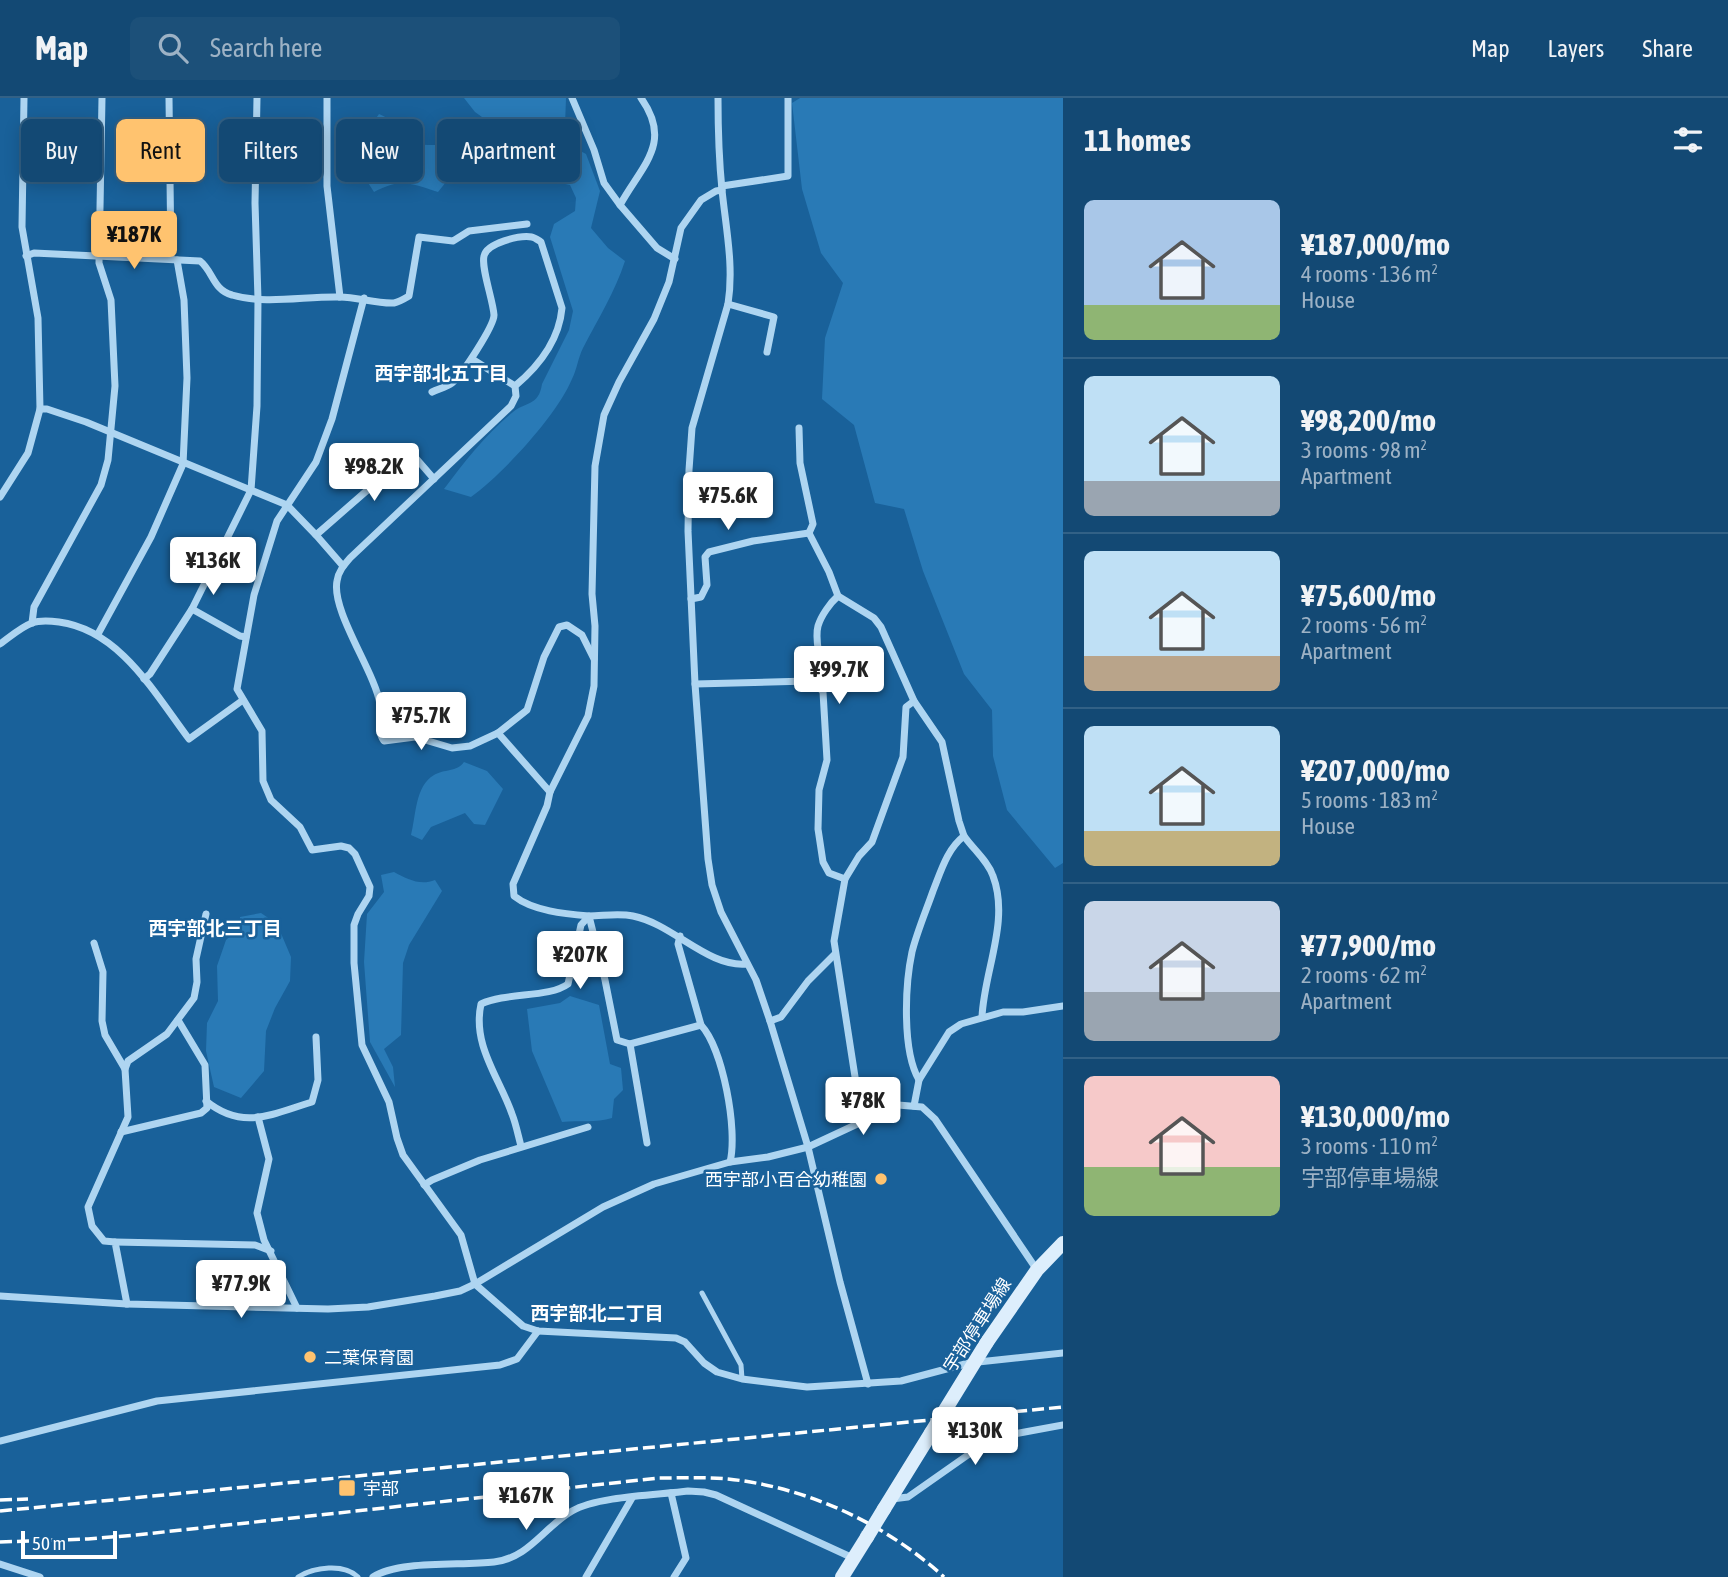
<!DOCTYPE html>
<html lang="en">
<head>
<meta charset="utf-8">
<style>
	:root { --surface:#134974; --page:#1c5079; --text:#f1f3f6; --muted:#9db2c5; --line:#326186; --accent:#ffc36f }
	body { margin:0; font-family:"Asap Condensed","Noto Sans JP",sans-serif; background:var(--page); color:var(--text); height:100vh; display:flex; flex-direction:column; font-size:26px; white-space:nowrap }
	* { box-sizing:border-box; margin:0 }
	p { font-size:23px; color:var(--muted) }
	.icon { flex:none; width:38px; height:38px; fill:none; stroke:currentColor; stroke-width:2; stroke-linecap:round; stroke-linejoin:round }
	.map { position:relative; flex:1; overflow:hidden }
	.sheet { display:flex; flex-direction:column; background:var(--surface); width:665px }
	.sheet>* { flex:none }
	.guide { position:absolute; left:21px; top:21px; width:665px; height:63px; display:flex; gap:14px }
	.scale { position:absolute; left:21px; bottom:18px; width:96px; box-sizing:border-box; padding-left:7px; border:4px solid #fff; border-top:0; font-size:19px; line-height:24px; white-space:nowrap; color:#fff; -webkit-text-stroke:5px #19619a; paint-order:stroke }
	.price { position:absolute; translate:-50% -60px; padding:0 16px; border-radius:7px; background:#fff; color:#222; font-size:23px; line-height:46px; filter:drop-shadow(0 2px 4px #0008) }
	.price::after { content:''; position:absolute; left:50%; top:42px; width:21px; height:16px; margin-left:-10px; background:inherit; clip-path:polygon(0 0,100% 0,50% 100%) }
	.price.on { background:var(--accent); color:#111 }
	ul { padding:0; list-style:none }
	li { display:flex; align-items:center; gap:21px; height:175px; padding:0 21px }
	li+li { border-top:2px solid var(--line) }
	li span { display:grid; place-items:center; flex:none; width:196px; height:140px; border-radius:10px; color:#555 }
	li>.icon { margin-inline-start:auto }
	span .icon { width:84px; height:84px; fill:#fffc; stroke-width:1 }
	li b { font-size:30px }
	h2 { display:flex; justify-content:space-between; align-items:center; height:84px; padding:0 21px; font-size:30px }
	.pill { padding:0 24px; border-radius:10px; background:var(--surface); box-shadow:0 4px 18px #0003,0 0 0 2px var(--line); font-size:24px; line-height:63px }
	.pill.on { background:var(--accent); color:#111 }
	header { display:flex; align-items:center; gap:42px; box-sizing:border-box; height:98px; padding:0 35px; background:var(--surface); border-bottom:2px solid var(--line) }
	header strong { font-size:33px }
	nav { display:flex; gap:38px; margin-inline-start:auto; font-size:24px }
	.search { width:490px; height:63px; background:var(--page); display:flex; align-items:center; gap:18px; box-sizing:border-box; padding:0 24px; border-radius:10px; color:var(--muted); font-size:26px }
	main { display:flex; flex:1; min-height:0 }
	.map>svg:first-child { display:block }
</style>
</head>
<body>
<header>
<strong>Map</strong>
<div class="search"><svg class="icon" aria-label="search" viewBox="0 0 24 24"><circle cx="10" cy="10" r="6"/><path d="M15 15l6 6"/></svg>Search here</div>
<nav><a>Map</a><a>Layers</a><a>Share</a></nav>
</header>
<main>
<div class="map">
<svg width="1063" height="1479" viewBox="0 0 1063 1479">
	<rect width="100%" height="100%" fill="#19619a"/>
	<g fill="#297ab6">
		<path d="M464,0H566L565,28L526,35L511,54L525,62C551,46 558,41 586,56L600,93L591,130L608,150L625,163C615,194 598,221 583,250C578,260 577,271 572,281C557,317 503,376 471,399L444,391C465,363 486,336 513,314C525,304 539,308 542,286L569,232L573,213L550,139L554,126L575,113L576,100L570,87L514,75L494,79L483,70L492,36L489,24L475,14Z"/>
		<path d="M800,0H1063V765L1055,770L1007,712L993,658L992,612L964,576L923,473L904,411L875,405L854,327L822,301L825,240L843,185L821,155L802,91L792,5Z"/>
		<path d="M379,16C398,24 396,34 409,42C419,48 432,47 443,47L454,74L438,94C410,85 401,80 374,94L363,77L366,35Z"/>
		<path d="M464,664L487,673L503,691L485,727L474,726L465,715L431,729L422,742L411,737C416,718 415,688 434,677C444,671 457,674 464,664Z"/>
		<path d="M394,774C407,781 420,788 435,782L442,793L409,847L403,865L401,937L384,951L393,969L395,989L370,944L364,864L367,816L384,794L381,777Z"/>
		<path d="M261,815L277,826L291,859L290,883L275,910L266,933L264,973L241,1000L214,989L206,953L207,925L218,903L217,868L226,842L240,829V819Z"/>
		<path d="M570,898L599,907L610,966L621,970L623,992L614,1001L612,1020C596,1025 579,1022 562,1024L532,953L527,911L560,905Z"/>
	</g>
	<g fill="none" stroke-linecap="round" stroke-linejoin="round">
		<g stroke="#aed5f1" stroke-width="5">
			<path d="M702,1195L741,1267L742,1281"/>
			<path d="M298,1479C314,1469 344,1465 358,1479"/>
		</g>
		<g stroke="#aed5f1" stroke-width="7">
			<path d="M169,0L171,161"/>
			<path d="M327,0V88L340,199"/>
			<path d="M572,0L594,52L604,85L620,107"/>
			<path d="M641,0C673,45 642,67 620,107L657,150L675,161"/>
			<path d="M718,0C718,31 719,62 722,92C726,131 734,168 728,206L692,330L689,372L688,433L695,586L708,761L712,787L721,814L756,882L770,923L808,1049L840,1184L868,1286"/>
			<path d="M722,88L788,78V0"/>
			<path d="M26,158L34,155L200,163C213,173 213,192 232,197C266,207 305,198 340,199C357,199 377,206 394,205C399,204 404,201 409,198L419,139L453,143L469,133L527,126"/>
			<path d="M364,200L332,321L316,364L277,423L254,497L237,591L262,633L263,683L271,702L300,729L312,752L341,748L349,750L355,756L370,789L369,798L358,816L354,827V865L362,947L389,1004L397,1040L403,1057L461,1137L475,1186L523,1228L538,1233L676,1240L685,1244L704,1265L717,1274L742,1281L807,1289L901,1283L969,1265L1063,1255"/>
			<path d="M728,206L774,219L767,254"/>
			<path d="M472,261L515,288"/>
			<path d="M432,294C438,291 447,289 452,285C462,277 494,228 494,217C493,202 481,170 484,158C487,145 519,137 532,139C533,139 540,143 541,144L562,210C559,243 539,268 515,288L516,298L511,308L350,460C344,467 338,474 337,483C331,513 375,574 380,606C382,619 376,632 384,643L415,639L452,650L470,648L498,635L527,612L544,559L559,529L567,527L582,537L594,561"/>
			<path d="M40,311H47L86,324L287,407L316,437L343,468"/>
			<path d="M799,330L800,365L813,426L809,435L829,474L838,498L874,520L881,529L914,603L942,644L959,723L964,738C947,751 941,773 933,793C926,813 917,834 912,854C905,887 902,953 919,982L914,1008"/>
			<path d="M0,399L28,355L40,311L38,220L22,129L24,0"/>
			<path d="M316,437L379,382L414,358L434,381"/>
			<path d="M691,501L701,499L707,487L705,459L709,454L753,443L809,435"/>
			<path d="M192,511L240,538L246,539"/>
			<path d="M32,525L34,509L101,387L108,362L115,288L111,202L99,165L102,0"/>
			<path d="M98,536L151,439L183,366L187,280L184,202L177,162"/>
			<path d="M0,546C10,539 21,529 32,525C40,522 51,523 59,524C120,532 155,596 189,641L243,602"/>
			<path d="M144,581L150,576L192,511L251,392L257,308L258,201L255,105L257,0"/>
			<path d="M816,585C826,567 813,546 818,528C821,518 830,505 838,498"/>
			<path d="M695,586L808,583L816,585L823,594L827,662L819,692L818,731L823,764L829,775L845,781"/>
			<path d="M498,635L550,694"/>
			<path d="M964,738C973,751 988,763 993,778C1010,823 984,873 982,919"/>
			<path d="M680,838L678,846L701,927C723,951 738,1032 730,1064"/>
			<path d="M94,845L103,874L102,923L105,937L125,971L128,1019L88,1109L92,1128L104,1143L115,1144L127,1206"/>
			<path d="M770,923L781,919L808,883L835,856"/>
			<path d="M630,946L701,927"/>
			<path d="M125,971L128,963L167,936L194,900L197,884L196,861L206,816"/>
			<path d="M919,982L949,934L961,926L1003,914H1023L1063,908"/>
			<path d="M206,1003C243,1033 272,1016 312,1004L318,982L316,939"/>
			<path d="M258,1019L269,1061L257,1115L264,1142L297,1210"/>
			<path d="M862,1024L834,843L845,781L859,758L872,744L903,659L906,609L914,603"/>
			<path d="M121,1034L201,1015L207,1010L205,967L178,922"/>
			<path d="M647,1045L630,946L617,942L605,882L589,818C565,816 533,813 514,798L513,786L547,708L550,694L588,618L594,588L595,528L592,496L595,368L604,317L619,284L654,221L669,184L681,130L701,102L716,93L722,92"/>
			<path d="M521,1048C518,1037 516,1026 512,1016C499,979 472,947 481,906C507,894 549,900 568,886L581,827L589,818C603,818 618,815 633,818C673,826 708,870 747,866"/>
			<path d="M424,1087L432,1082L480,1062L588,1029"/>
			<path d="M115,1144L255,1147L271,1153"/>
			<path d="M0,1198L127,1206L328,1211L368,1209L435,1198L460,1193L475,1186L603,1109L654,1086L730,1064L768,1059L808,1049L898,1007L922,1009L935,1021L1037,1172"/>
			<path d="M0,1343L157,1303L500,1267L517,1261L538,1233"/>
			<path d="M671,1395L686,1460L674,1479"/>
			<path d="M892,1401L908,1399L992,1340L1063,1327"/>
			<path d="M0,1466L40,1479"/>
			<path d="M373,1479C399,1462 461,1468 494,1464C529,1460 544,1429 572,1413C598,1398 658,1397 688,1393L704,1394L716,1397L853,1460"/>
			<path d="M586,1479L632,1400"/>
		</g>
		<g stroke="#ddeefc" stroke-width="14">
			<path d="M987,1244L1037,1172L1063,1145"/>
			<path d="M884,1411L931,1335"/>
			<path d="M842,1479L867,1439"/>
		</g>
		<g stroke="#fff" stroke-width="3.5" stroke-dasharray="12 5" stroke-linecap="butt">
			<path d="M0,1402L28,1401"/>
			<path d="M0,1413L1063,1309"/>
			<path d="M0,1444L88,1441L136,1437L659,1380C682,1380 706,1379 728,1381C807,1389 886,1426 944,1479"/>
		</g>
		<g stroke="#ddeefc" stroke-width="14">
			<path d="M931,1335L987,1244"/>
			<path d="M867,1439L884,1411"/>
		</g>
	</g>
	<g fill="#ffc36f" stroke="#19619a" stroke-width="2.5">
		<circle cx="881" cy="1081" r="7"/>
		<circle cx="310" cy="1259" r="7"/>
		<rect x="338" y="1381" width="18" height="18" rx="3.5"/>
	</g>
	<g text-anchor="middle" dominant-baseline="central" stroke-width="5" stroke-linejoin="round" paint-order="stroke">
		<g font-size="18" fill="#fff" stroke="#19619a" text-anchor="start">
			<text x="867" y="1081" text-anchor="end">西宇部小百合幼稚園</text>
			<text x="324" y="1259">二葉保育園</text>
			<text x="363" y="1390">宇部</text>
		</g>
		<g font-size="18" fill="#fff" stroke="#19619a">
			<text transform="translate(977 1227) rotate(-57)">宇部停車場線</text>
		</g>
		<g font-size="19" font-weight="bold" fill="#fff" stroke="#19619a">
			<text x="441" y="275">西宇部北五丁目</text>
			<text x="215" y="830">西宇部北三丁目</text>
			<text x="597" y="1215">西宇部北二丁目</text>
		</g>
	</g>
</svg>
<div class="scale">50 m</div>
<b class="price on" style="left:134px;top:173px">¥187K</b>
<b class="price" style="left:374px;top:405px">¥98.2K</b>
<b class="price" style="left:728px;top:434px">¥75.6K</b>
<b class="price" style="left:213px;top:499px">¥136K</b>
<b class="price" style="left:839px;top:608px">¥99.7K</b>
<b class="price" style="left:421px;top:654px">¥75.7K</b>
<b class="price" style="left:580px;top:893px">¥207K</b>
<b class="price" style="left:863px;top:1039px">¥78K</b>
<b class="price" style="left:241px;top:1222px">¥77.9K</b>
<b class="price" style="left:975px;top:1369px">¥130K</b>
<b class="price" style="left:526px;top:1434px">¥167K</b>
<div class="guide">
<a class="pill">Buy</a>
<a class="pill on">Rent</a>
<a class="pill">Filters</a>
<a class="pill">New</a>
<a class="pill">Apartment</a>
</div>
</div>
<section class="sheet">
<h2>11 homes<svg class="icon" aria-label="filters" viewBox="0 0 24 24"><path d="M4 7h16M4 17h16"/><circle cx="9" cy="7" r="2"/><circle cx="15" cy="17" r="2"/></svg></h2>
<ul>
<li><span style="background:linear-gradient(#a9c7e8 75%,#8fb573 0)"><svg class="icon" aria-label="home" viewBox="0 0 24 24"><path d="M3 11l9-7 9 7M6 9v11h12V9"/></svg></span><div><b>¥187,000/mo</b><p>4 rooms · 136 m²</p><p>House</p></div></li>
<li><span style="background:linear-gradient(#bfe0f5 75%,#9aa5b1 0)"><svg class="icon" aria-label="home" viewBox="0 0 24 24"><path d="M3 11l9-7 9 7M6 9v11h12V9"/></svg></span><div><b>¥98,200/mo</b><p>3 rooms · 98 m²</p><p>Apartment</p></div></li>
<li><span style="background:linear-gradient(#bfe0f5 75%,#b9a48a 0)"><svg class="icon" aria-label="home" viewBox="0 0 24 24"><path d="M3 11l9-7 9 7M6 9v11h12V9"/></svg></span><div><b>¥75,600/mo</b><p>2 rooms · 56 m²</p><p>Apartment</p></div></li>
<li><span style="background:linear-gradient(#bfe0f5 75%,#c2b280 0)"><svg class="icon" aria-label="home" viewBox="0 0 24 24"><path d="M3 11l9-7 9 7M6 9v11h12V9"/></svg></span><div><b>¥207,000/mo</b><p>5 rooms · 183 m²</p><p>House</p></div></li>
<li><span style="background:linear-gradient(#c9d6e8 65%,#9aa5b1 0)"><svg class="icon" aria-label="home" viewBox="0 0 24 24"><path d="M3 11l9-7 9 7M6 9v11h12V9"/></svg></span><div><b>¥77,900/mo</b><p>2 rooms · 62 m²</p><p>Apartment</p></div></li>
<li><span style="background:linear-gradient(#f6c9c9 65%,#8fb573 0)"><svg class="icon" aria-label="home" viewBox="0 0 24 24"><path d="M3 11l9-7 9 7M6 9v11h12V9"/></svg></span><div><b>¥130,000/mo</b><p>3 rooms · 110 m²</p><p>宇部停車場線</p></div></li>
</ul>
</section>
</main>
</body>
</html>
